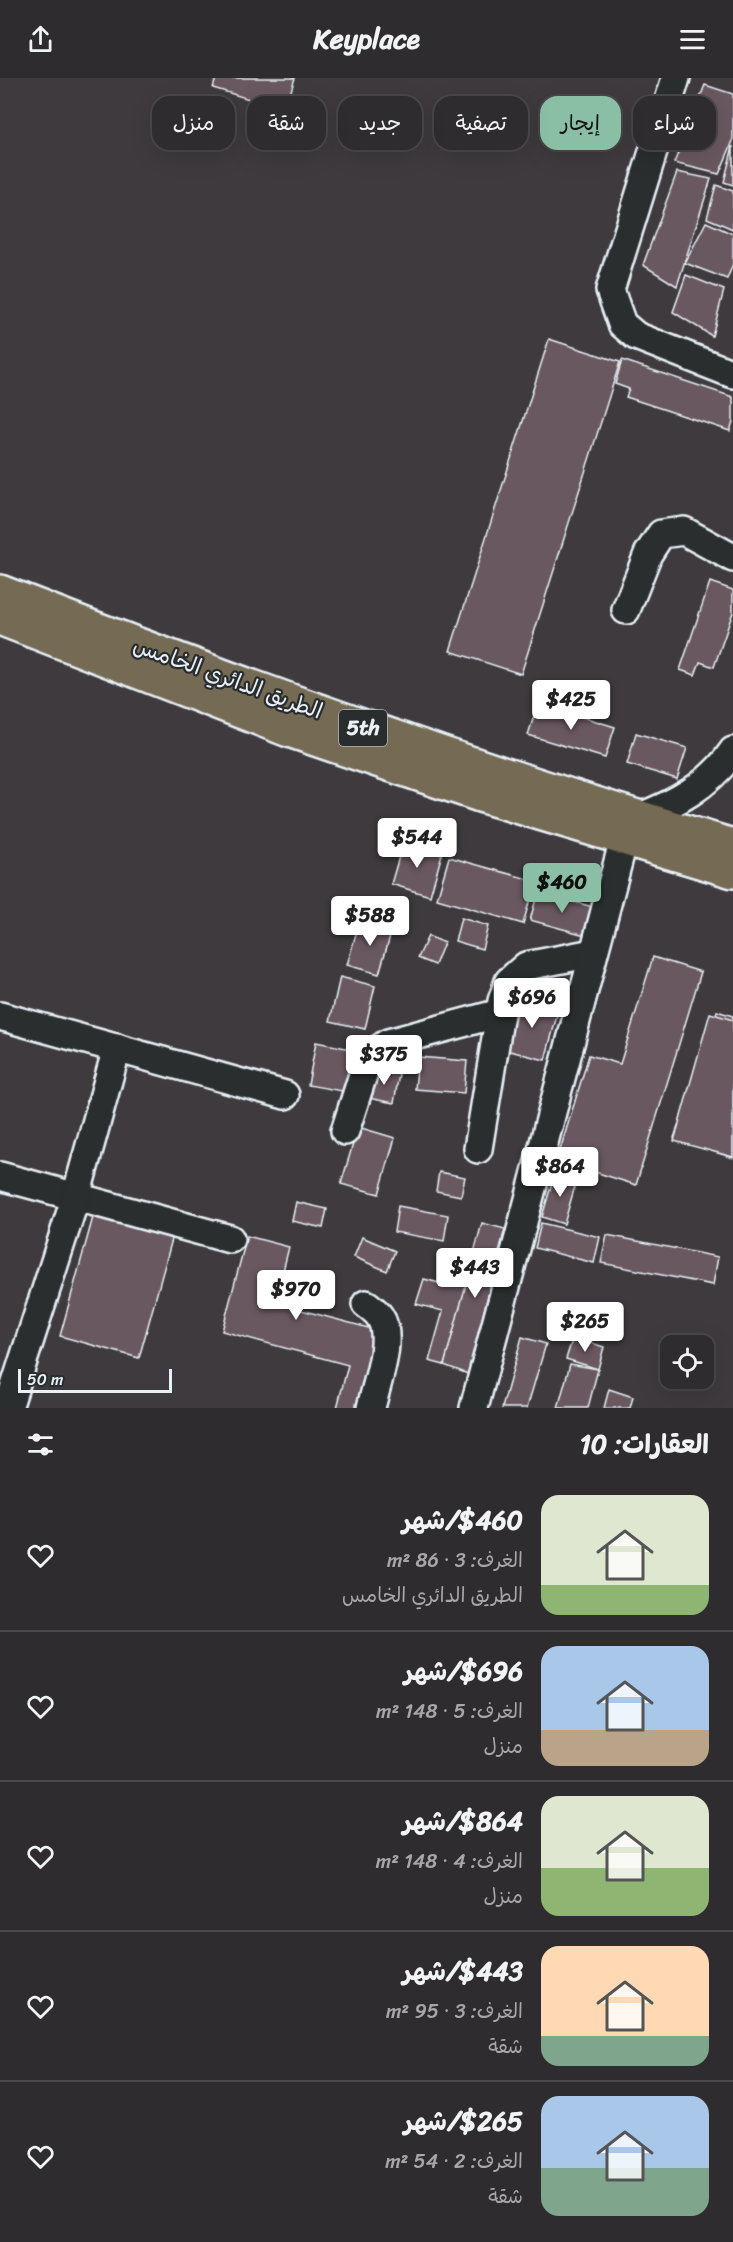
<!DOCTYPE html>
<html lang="ar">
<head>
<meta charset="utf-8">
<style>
	:root { --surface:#2e2c2e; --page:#363436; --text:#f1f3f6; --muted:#a7a7aa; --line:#49484a; --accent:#8abfa5 }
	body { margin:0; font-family:Sriracha,"Playpen Sans Arabic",sans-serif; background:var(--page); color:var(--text); direction:rtl; height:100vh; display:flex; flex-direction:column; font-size:22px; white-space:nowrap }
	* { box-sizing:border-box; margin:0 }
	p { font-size:20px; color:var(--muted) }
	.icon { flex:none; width:33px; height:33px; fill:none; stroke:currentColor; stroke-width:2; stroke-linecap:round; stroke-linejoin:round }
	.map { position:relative; height:1330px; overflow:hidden; direction:ltr }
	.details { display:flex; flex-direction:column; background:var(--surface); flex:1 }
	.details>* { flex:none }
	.guide { position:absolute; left:18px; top:18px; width:698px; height:54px; direction:rtl; display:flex; gap:12px }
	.controls { position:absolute; left:660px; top:1257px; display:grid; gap:12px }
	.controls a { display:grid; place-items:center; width:54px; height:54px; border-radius:12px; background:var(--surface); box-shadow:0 6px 24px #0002,0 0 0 2px var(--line); font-size:30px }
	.scale { position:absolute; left:18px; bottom:15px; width:154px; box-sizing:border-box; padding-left:6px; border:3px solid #e8f1f8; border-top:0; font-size:16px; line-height:21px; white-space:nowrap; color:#e8f1f8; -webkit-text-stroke:4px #2a2d2e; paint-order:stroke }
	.price { position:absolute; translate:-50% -51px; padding:0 14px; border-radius:6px; background:#fff; color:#222; font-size:20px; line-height:39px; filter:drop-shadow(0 2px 3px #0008) }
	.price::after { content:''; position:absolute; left:50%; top:36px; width:18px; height:14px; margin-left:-9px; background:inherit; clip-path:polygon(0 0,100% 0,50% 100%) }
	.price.on { background:var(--accent); color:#111 }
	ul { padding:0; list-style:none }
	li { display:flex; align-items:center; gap:18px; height:150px; padding:0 24px }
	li+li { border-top:2px solid var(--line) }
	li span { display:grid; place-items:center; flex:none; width:168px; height:120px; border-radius:18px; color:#555 }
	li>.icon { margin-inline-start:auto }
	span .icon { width:72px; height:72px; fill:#fffc; stroke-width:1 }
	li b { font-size:26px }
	h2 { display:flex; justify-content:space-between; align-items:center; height:72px; padding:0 24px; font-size:26px }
	.pill { padding:0 21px; border-radius:18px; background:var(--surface); box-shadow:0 6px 24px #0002,0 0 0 2px var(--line); font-size:21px; line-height:54px }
	.pill.on { background:var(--accent); color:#111 }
	header { display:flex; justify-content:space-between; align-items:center; height:78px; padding:0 24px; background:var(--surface); font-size:27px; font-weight:700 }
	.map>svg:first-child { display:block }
</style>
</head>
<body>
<header><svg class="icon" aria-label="menu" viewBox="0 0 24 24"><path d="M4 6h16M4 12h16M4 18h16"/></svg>Keyplace<svg class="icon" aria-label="share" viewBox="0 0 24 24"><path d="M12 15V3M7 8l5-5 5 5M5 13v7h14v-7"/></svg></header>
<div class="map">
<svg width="733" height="1330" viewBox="0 0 733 1330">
	<rect width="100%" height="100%" fill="#3e3a3d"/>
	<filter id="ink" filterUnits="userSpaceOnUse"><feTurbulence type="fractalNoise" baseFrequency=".0167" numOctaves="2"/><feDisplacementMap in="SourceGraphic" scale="12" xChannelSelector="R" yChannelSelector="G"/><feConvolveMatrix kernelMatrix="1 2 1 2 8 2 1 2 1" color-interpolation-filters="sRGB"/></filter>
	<g filter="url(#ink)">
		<g fill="#6b5960" stroke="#e8f1f8" stroke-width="1.5">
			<path d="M216,0H295L285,32L213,10Z"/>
			<path d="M705,7L733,16V63L719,96L674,85Z"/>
			<path d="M733,68V107L724,104Z"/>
			<path d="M677,94L711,101L677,208L643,187Z"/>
			<path d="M716,107L733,113V151L707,140Z"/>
			<path d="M706,144L733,156V186L727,201L685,185Z"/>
			<path d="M686,197L724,212L712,258L673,234Z"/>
			<path d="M549,261L620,284L521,596L450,573Z"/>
			<path d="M622,282L733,319V343L730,353L626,319L629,311L615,306Z"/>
			<path d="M710,504L733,512V534L714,589L700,584L695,597L680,592Z"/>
			<path d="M538,625L615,649L605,680L528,657Z"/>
			<path d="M636,655L687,670L677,701L627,686Z"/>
			<path d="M403,765L442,776L430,818L391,806Z"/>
			<path d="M449,779L535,803L523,846L437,821Z"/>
			<path d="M538,814L593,829L585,857L530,842Z"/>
			<path d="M461,840L488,848L482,871L455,863Z"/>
			<path d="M360,842L392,851L379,896L347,887Z"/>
			<path d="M428,858L444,865L435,887L418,880Z"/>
			<path d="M653,879L701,894L636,1107L557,1082L589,977L620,986Z"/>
			<path d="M340,899L375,908L365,951L330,943Z"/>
			<path d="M519,920L559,930L545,982L506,972Z"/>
			<path d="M717,933L733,938V1080L674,1060Z"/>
			<path d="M710,935L733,942V1079L674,1063Z"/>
			<path d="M316,964L361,973L353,1015L308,1007Z"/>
			<path d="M418,979L467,983L464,1015L415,1011Z"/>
			<path d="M373,991L399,996L394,1025L368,1020Z"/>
			<path d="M358,1049L395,1060L379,1116L341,1106Z"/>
			<path d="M439,1094L465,1099L461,1118L436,1113Z"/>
			<path d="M555,1094L577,1101L564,1146L542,1139Z"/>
			<path d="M296,1124L327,1131L323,1150L292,1143Z"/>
			<path d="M398,1128L448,1137L444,1163L394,1154Z"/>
			<path d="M95,1132L174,1154L139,1280L60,1258Z"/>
			<path d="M482,1145L505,1151L468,1296L444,1287Z"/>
			<path d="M541,1145L600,1159L594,1185L535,1170Z"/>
			<path d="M607,1157L718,1179L713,1207L601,1185Z"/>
			<path d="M247,1158L289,1169L275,1225L380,1253L360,1330H337L348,1287L222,1253Z"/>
			<path d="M362,1159L395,1173L387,1193L354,1179Z"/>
			<path d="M473,1181L444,1287L429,1283L443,1233L416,1226L424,1201L443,1206L450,1182Z"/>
			<path d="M522,1259L546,1266L527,1330H502Z"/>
			<path d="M573,1259L604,1269L598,1291L566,1281Z"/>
			<path d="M570,1286L598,1291L588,1330H558Z"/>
			<path d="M609,1311L633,1319L630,1330H604Z"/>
		</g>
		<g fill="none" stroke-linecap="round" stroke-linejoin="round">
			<defs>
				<g id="minor">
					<path d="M676,0L610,212L622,246L636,258L733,296"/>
					<path d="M626,532L648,476L661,456L684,453L733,480"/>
					<path d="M637,740C675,726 710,707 733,673"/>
					<path d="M0,938L285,1017"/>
					<path d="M345,1053L369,978L388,965L500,935"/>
					<path d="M478,1071L502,923L509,903L526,888L593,875"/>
					<path d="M0,1098L230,1161"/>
					<path d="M366,1226C370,1229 377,1234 380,1239C394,1260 376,1307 371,1330"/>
					<path d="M8,1330L76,1118L117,970"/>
					<path d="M474,1330L624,761"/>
				</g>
				<g id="major">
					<path d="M0,514C241,608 484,695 733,768"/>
					<path d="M0,540L289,652L480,717L733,793"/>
				</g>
			</defs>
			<use href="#minor" stroke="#e8f1f8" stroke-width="32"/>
			<use href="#major" stroke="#e8f1f8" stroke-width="38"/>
			<use href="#minor" stroke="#2a2d2e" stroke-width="27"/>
			<use href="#major" stroke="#756b52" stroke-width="33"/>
		</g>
	</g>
	<g text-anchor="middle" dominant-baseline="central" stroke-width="4.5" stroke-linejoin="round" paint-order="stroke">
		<rect fill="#2a2d2e" stroke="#afb6bb" stroke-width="1.5" x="339" y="632" width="48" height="36" rx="4.5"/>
		<g font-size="21" font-weight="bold" fill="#e8f1f8">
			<text x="363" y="650">5th</text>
		</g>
		<g font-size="22" fill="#e8f1f8" stroke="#2a2d2e">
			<text transform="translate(228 600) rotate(20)">الطريق الدائري الخامس</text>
		</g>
	</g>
</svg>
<div class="controls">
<a><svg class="icon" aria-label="locate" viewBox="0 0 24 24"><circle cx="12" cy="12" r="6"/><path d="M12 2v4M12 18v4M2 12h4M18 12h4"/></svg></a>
</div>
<div class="scale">50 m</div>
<b class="price" style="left:571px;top:653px">$425</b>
<b class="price" style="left:417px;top:791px">$544</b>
<b class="price on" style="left:562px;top:836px">$460</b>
<b class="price" style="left:370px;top:869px">$588</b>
<b class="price" style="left:532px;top:951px">$696</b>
<b class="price" style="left:384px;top:1008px">$375</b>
<b class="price" style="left:560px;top:1120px">$864</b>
<b class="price" style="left:475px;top:1221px">$443</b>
<b class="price" style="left:296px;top:1243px">$970</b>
<b class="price" style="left:585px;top:1275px">$265</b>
<div class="guide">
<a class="pill">شراء</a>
<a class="pill on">إيجار</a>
<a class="pill">تصفية</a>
<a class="pill">جديد</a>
<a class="pill">شقة</a>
<a class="pill">منزل</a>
</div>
</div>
<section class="details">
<h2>العقارات: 10<svg class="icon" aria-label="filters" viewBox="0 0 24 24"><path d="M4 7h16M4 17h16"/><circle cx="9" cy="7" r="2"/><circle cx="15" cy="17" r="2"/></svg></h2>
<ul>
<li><span style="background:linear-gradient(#dfe7d0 75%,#8fb573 0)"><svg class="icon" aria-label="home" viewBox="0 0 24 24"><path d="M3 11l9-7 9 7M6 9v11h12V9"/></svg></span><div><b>$460/شهر</b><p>الغرف: 3 · 86 m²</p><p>الطريق الدائري الخامس</p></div><svg class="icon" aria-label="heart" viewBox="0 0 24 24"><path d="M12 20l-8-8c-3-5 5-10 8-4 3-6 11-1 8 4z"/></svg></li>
<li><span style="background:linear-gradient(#a9c7e8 70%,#b9a48a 0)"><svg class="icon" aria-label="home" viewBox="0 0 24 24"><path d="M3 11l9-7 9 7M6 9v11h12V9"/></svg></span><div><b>$696/شهر</b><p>الغرف: 5 · 148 m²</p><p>منزل</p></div><svg class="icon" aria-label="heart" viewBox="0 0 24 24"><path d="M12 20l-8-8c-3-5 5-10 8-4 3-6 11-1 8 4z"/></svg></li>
<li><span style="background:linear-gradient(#dfe7d0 60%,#8fb573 0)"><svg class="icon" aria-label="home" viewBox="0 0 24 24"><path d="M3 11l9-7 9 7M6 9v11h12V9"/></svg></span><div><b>$864/شهر</b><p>الغرف: 4 · 148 m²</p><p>منزل</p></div><svg class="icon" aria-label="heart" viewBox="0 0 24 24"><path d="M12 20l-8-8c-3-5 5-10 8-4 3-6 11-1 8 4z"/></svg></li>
<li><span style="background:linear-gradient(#ffd9b3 75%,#7fa58c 0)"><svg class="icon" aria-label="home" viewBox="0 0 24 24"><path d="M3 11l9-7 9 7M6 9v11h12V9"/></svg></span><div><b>$443/شهر</b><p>الغرف: 3 · 95 m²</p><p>شقة</p></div><svg class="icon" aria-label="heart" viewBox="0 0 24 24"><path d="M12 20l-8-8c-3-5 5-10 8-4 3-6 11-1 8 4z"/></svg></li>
<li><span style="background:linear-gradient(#a9c7e8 60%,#7fa58c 0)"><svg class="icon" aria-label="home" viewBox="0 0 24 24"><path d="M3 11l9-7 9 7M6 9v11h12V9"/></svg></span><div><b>$265/شهر</b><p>الغرف: 2 · 54 m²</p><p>شقة</p></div><svg class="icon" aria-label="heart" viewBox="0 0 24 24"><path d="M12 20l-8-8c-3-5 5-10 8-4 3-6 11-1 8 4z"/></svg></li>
</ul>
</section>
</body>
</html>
